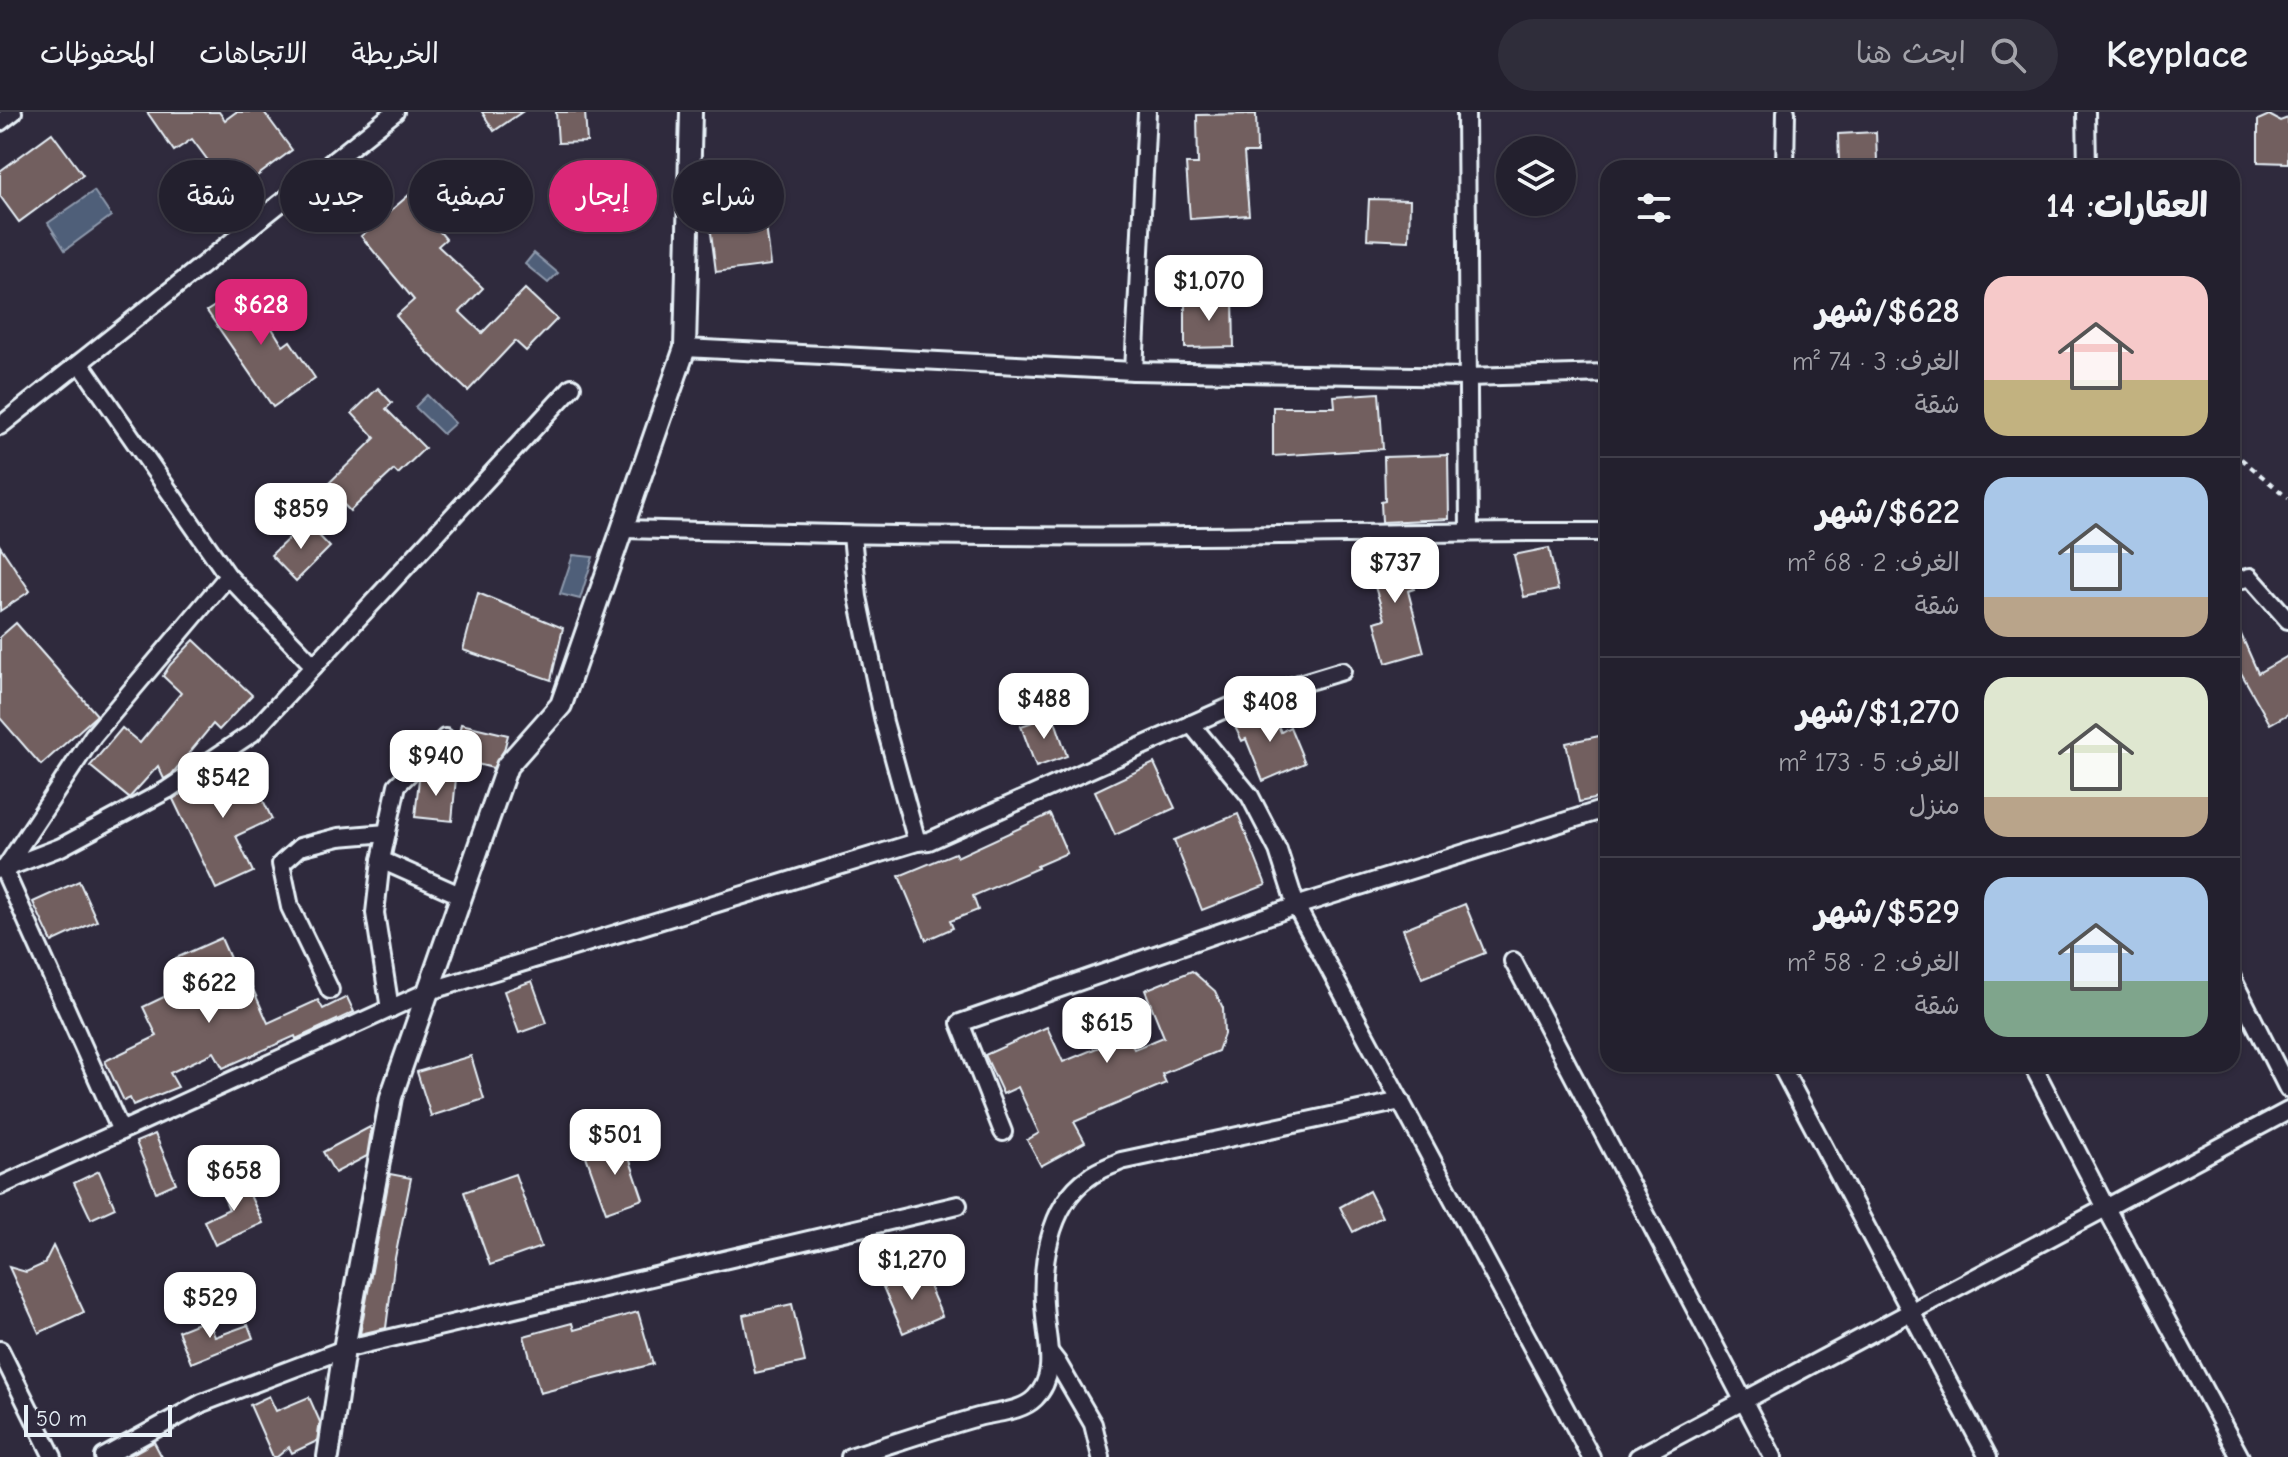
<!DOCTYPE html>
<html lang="ar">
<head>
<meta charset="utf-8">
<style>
	:root { --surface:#23202e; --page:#2f2d3a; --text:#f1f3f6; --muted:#a3a3aa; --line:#403e4a; --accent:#db2777 }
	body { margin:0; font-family:"Comic Neue","Playpen Sans Arabic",sans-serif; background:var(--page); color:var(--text); direction:rtl; height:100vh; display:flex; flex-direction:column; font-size:30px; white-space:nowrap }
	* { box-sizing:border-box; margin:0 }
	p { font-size:26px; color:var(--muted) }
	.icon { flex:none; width:44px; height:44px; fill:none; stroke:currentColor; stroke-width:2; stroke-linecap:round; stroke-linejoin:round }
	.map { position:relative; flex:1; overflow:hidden; direction:ltr }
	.details { position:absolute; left:1600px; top:48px; width:640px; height:912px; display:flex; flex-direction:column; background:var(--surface); border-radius:24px; box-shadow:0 2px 6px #0004,0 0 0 2px var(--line); direction:rtl }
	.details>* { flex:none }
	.guide { position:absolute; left:24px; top:48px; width:760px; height:72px; direction:rtl; display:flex; gap:16px }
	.buttons { position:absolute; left:1496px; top:24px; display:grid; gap:16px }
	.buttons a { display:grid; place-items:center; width:80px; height:80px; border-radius:50%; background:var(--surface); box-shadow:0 2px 6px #0004,0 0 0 2px var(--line); font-size:40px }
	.scale { position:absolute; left:24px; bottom:20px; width:148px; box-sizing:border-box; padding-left:8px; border:4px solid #e8f1f8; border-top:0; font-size:22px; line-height:28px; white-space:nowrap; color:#e8f1f8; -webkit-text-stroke:6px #2f2a3d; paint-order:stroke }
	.price { position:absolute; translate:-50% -68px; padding:0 18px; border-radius:16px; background:#fff; color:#222; font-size:26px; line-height:52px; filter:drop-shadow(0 2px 4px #0008) }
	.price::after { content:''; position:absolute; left:50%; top:48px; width:24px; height:18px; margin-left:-12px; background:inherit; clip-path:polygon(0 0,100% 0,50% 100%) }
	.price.on { background:var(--accent); color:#fff }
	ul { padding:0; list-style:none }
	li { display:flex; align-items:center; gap:24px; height:200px; padding:0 32px }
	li+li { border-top:2px solid var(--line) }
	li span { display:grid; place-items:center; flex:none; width:224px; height:160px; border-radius:24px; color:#555 }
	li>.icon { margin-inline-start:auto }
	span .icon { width:96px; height:96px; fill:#fffc; stroke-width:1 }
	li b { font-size:34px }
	h2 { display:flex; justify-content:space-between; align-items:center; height:96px; padding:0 32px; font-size:34px }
	.tag { padding:0 28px; border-radius:36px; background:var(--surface); box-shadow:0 2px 6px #0004,0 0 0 2px var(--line); font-size:28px; line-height:72px }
	.tag.on { background:var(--accent); color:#fff }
	header { display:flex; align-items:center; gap:48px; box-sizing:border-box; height:112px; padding:0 40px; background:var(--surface); border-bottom:2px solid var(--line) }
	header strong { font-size:38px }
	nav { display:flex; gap:44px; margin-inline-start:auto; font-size:28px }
	.search { width:560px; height:72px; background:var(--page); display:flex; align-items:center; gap:20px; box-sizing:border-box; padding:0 28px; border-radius:44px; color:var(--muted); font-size:30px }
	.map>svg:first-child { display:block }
</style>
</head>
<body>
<header>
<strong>Keyplace</strong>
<div class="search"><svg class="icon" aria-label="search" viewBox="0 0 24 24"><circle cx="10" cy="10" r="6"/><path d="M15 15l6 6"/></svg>ابحث هنا</div>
<nav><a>الخريطة</a><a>الاتجاهات</a><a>المحفوظات</a></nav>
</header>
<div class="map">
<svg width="2288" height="1345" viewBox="0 0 2288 1345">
	<rect width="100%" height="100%" fill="#2f2a3d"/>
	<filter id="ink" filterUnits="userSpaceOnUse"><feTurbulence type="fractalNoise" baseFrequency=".0125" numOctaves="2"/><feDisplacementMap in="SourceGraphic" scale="16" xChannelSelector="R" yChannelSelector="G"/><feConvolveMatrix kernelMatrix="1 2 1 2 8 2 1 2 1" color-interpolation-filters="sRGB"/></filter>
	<g filter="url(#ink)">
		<g fill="#505f79" stroke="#8d99ac" stroke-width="2">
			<path d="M94,79L111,104L65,138L48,111Z"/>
			<path d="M534,141L558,161L548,171L525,152Z"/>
			<path d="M427,283L455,311L443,322L415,295Z"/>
			<path d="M573,443L593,445L580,487L560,482Z"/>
		</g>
		<g fill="#725f5f" stroke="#e8f1f8" stroke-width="2">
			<path d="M147,0H219L225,8L236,0H264L292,38L233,82L192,27L174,39Z"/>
			<path d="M482,0H522L494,19Z"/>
			<path d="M556,0H585L587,30L558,31Z"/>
			<path d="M1256,2L1257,41H1244L1249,103L1190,107L1186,52H1198L1197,3Z"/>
			<path d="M2269,3L2280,9L2288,6V51L2258,50V8Z"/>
			<path d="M1876,20L1877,50L1839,51L1838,22Z"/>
			<path d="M52,21L83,63L19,110L0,84V59Z"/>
			<path d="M762,82L771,153L716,160L707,89Z"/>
			<path d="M409,83L446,127L438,134L483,176L460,200L482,221L525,177L557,207L526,239L515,229L468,279L425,238L396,204L414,188L361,124Z"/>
			<path d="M1369,87L1410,88L1409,129L1367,127Z"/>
			<path d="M246,174L283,234L290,229L315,266L273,295L207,199Z"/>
			<path d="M1233,186L1234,235L1185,236V187Z"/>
			<path d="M378,276L392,291L386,297L425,336L398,362L394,358L350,399L326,374L375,326L352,301Z"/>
			<path d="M1379,281L1383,337L1273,344V295H1335L1334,284Z"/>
			<path d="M1448,343L1449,407L1382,410L1381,390L1385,389L1384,345Z"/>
			<path d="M306,410L330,435L296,469L271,443Z"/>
			<path d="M0,434L30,479L0,499Z"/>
			<path d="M1401,434L1414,477L1408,479L1424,540L1386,551L1375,510L1385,507L1366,446Z"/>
			<path d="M1549,436L1558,478L1524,485L1514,443Z"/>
			<path d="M478,481L563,516L551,568L463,538Z"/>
			<path d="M2232,502L2258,561L2288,544V602L2270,612L2240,559L2232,562Z"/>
			<path d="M16,511L97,603L41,653L0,606V525Z"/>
			<path d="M194,528L252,583L219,618L213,612L172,662L164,667L158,654L129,686L90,654L122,616L140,631L181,581L163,564L170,553Z"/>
			<path d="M1269,595L1281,620L1290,615L1305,651L1263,669L1246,627L1242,629L1233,611Z"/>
			<path d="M1053,603L1067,644L1036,655L1021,614Z"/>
			<path d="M461,612L508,623L504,638L493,656L453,646Z"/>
			<path d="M1604,623L1608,643V684L1579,690L1566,631Z"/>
			<path d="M243,646L272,707L236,724L253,760L216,777L173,687L217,658Z"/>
			<path d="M1154,651L1175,696L1115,723L1095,679Z"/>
			<path d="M423,663L456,666L452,709L415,705L419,667Z"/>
			<path d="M1050,702L1067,741L1037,754L1038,756L973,784L978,798L950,809L953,816L926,828L899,764L955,741L957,745Z"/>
			<path d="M1238,702L1266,773L1202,798L1174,728Z"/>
			<path d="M79,769L97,809L52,830L33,790Z"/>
			<path d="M1465,792L1485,841L1422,866L1403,817Z"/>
			<path d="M221,826L244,878L252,875L268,911L318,888L323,897L347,885L354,900L296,927L295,924L223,956L214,940L170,961L178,975L133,993L130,986L124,989L105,949L157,924L143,895L189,873L176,846Z"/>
			<path d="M1192,859L1215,879L1223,896L1224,922L1218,939L1162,962L1166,971L1074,1010L1085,1030L1041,1054L1027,1028L1039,1021L1018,975L1003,982L985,943L1047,915L1063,950L1128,923L1134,937L1164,925L1145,878Z"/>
			<path d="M532,869L547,911L519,921L504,879Z"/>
			<path d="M471,944L484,987L431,1004L417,960Z"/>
			<path d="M370,1015L371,1019L367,1044L335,1061L323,1040Z"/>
			<path d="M155,1022L176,1071L156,1080L136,1030Z"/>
			<path d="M624,1031L643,1087L606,1100L586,1044Z"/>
			<path d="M99,1059L115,1096L91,1107L74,1071Z"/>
			<path d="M390,1062L411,1066L395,1146L386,1216L360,1222Z"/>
			<path d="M515,1062L541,1135L490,1153L464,1080Z"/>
			<path d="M241,1064L263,1111L215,1133L204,1109L229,1097L219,1074Z"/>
			<path d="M1369,1079L1382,1105L1353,1120L1340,1095Z"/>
			<path d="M53,1134L84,1200L39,1221L9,1155L26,1160L44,1152Z"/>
			<path d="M922,1158L942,1204L903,1221L883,1175Z"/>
			<path d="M792,1192L805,1250L755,1261L743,1203Z"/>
			<path d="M638,1200L653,1252L540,1281L524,1224L572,1211L574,1218Z"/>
			<path d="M208,1207L215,1225L248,1213L253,1226L191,1251L178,1219Z"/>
			<path d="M269,1284L276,1299L309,1285L320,1310L317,1329L292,1341L289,1335L277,1345H273L250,1293Z"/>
			<path d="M154,1330L162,1345H127Z"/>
		</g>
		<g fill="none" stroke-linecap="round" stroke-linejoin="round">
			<defs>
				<g id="minor">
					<path d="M1466,0L1469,419"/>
					<path d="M2086,0L2087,56"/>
					<path d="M0,10L13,0"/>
					<path d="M1785,56L1786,0"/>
					<path d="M685,236L1134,259L1468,265L1608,261"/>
					<path d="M80,251L228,464"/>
					<path d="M1134,259L1147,0"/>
					<path d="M0,314L395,0"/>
					<path d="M624,417C812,422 1001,426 1189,424C1329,423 1468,419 1608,420"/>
					<path d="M852,423L858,485L884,610L917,730"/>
					<path d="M2232,470L2250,465L2288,508"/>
					<path d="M1191,612L1250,684L1278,738L1296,794L1591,1345"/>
					<path d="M381,748L462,784"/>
					<path d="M1,758L61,735L167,678L252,621L572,275"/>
					<path d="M1513,849L1773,1345"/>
					<path d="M2232,866L2288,977"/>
					<path d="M330,878L290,795L281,752L300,735L339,725L387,721"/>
					<path d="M390,897L375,801L381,748L397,673L445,626"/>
					<path d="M1780,952L1988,1345"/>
					<path d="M2032,952L2106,1096L2240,1345"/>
					<path d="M121,1019L4,758L93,624L228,464L314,554"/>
					<path d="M1003,1020L960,911L1296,794L1608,696"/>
					<path d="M0,1074L429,879L917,730L929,729L1243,589L1342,559"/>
					<path d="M0,1238L53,1345"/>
					<path d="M1050,1241L1057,1250L1093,1312L1101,1345"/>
					<path d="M104,1345L202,1291L344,1237L958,1093"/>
					<path d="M850,1345C892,1332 935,1317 978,1305C996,1300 1021,1300 1035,1286C1058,1263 1047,1232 1045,1204C1040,1158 1047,1094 1089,1065C1098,1058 1111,1054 1121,1049L1401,989"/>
					<path d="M1638,1345L2288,999"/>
				</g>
				<path id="tertiary" d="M328,1345L344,1237L391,985L507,654L561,593L685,236L691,0"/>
			</defs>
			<use href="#minor" stroke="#e8f1f8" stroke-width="22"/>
			<use href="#tertiary" stroke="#e8f1f8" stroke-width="26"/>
			<path stroke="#e8f1f8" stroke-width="4" stroke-dasharray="6 6" stroke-linecap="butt" d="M2232,339L2288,386"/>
			<use href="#minor" stroke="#2f2a3d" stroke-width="16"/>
			<use href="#tertiary" stroke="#2f2a3d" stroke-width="20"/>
		</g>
	</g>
</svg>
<div class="buttons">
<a><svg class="icon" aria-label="layers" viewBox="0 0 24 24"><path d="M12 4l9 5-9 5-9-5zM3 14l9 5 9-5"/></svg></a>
</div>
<div class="scale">50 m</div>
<b class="price" style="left:1209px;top:211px">$1,070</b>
<b class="price on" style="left:261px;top:235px">$628</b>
<b class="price" style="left:301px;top:439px">$859</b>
<b class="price" style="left:1395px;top:493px">$737</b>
<b class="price" style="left:1044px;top:629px">$488</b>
<b class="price" style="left:1270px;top:632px">$408</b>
<b class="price" style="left:436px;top:686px">$940</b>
<b class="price" style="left:223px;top:708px">$542</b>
<b class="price" style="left:209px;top:913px">$622</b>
<b class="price" style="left:1107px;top:953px">$615</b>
<b class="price" style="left:615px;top:1065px">$501</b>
<b class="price" style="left:234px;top:1101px">$658</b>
<b class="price" style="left:912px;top:1190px">$1,270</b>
<b class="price" style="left:210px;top:1228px">$529</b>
<div class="guide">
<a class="tag">شراء</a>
<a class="tag on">إيجار</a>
<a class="tag">تصفية</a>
<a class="tag">جديد</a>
<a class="tag">شقة</a>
</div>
<section class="details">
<h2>العقارات: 14<svg class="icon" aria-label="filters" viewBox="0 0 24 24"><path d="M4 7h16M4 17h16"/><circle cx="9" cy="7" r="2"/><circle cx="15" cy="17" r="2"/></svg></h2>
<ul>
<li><span style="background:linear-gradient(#f6c9c9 65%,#c2b280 0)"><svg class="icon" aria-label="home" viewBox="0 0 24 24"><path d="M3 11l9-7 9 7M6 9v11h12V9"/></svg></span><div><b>$628/شهر</b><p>الغرف: 3 · 74 m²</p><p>شقة</p></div></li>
<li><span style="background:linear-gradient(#a9c7e8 75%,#b9a48a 0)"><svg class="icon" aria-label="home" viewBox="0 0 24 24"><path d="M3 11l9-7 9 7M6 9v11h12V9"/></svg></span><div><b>$622/شهر</b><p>الغرف: 2 · 68 m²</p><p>شقة</p></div></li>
<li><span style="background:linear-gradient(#dfe7d0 75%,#b9a48a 0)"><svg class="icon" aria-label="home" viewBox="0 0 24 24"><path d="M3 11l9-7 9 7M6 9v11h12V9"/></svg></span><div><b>$1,270/شهر</b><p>الغرف: 5 · 173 m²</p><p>منزل</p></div></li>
<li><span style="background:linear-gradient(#a9c7e8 65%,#7fa58c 0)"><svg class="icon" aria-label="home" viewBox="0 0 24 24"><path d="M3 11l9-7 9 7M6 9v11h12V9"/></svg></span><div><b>$529/شهر</b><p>الغرف: 2 · 58 m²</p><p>شقة</p></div></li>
</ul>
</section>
</div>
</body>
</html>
